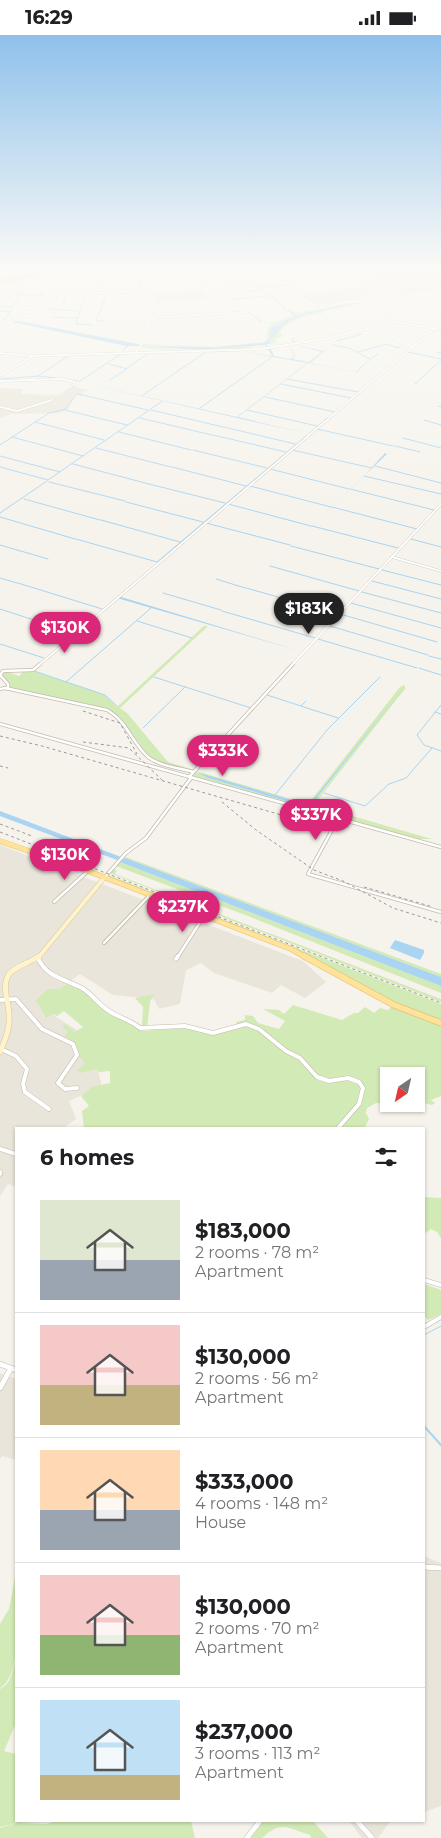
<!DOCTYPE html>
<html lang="en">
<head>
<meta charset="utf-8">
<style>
	:root { --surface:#fff; --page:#f2f2f2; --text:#202124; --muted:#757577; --line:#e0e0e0; --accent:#db2777 }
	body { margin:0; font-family:Montserrat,sans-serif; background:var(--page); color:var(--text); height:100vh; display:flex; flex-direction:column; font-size:19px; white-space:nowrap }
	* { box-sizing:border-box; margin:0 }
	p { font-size:16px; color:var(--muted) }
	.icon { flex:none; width:28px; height:28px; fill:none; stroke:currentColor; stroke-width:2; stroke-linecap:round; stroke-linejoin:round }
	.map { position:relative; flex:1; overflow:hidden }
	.panel { position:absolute; left:15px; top:1092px; width:410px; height:695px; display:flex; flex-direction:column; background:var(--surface); border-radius:0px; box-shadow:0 1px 4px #0004 }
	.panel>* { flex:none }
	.needle { width:32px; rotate:214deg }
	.controls { position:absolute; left:380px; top:1032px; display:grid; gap:10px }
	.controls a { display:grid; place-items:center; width:45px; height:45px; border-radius:0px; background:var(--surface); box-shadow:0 1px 4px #0004; font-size:25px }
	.price { position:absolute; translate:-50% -42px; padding:0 11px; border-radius:18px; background:var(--accent); color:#fff; font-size:16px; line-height:32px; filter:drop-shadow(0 1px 2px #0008) }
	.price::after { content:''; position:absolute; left:50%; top:30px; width:15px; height:11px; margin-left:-8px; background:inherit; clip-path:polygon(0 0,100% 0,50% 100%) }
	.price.active { background:#222; color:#fff }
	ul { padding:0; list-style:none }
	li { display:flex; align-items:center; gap:15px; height:125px; padding:0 25px }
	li+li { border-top:1px solid var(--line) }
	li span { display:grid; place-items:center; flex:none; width:140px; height:100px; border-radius:0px; color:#555 }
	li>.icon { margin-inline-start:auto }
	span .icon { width:60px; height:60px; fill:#fffc; stroke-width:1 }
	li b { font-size:21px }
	h2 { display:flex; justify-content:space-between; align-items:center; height:60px; padding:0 25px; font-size:21px }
	.status { display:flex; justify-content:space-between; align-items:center; height:35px; padding:0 25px; background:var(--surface); direction:ltr }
	.status svg { height:14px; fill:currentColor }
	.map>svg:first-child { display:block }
</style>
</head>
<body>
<div class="status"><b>16:29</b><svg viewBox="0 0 49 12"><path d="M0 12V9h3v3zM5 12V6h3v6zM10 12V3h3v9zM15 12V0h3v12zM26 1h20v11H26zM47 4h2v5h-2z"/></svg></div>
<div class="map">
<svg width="441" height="1803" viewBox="0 0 441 1803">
	<rect width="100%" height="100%" fill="#f6f3ec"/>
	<g fill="#eae5da">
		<path d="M372,251L376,258L352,266L314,270L297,259Z"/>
		<path d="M204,255L208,264L157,267L153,258Z"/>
		<path d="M72,351L87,355L74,363L67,374L61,378L11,379L0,383V353L22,354L21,359L58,360Z"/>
		<path d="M0,810L303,926L326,947L305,963L281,950L272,958L214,938L201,928L186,935L180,969L159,974L154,964L113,960L80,939L38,970L89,1003L102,1051L69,1066L76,1084L66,1091L68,1094H16V1152L8,1149L0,1161Z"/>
		<path d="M0,1338L16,1344V1425L2,1421L0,1424Z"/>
		<path d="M424,1521L441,1528V1771L424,1777Z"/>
		<path d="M349,1786H393L389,1788L378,1803H362Z"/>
	</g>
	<path fill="#e6e2dd" d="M294,234H441V254L398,260L360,235L305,242Z"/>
	<g fill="#d2eab5">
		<path d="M269,261L284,273L296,278L348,269L323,276L322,279C308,280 289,285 280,296L282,301L276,304V307L292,308V303H294L295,310L290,308L289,310L288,308C273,305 254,314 238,314C205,314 173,316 140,313L142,311L181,315L263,311L273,307H269L283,290L295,284L320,278L321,275L297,280L292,277L294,279L292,281L270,293L269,304C256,320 164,307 142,311L144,309L217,312L264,307L267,304V294L272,288L262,287L257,283C268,291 280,286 292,280L290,277L282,274H284Z"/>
		<path d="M204,591H208L120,673L127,678L168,727L194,735L192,736L151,724L119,681L106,674L9,654L8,647L2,641L5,636L19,641L23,637L17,635L32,636L97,657L106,661L117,672Z"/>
		<path d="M405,650V654L396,665L314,770L432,804H415L192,742L196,737L208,743L308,773L320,760L404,652L310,770L206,741L196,736L308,769L400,652Z"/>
		<path d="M126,822L441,939V942L125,823Z"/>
		<path d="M120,827L441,951V958L248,881L116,831Z"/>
		<path d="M113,834L117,836L115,839L441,964V967L110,838Z"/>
		<path d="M108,840L441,969V986L402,971L300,917L106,842Z"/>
		<path d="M66,949L83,955L106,975L129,986L141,996L188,993L212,1000L236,992H249L256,994L299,1024L316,1043L324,1046L348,1045L357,1048L361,1054L357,1069L335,1094H84L82,1076L89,1071L81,1061L92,1052L110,1048V1036L99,1037L97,1034L80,1038L77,1035L85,1028L78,1020C78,1010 73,1006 64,1001L68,997L62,991L66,989L75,997L83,992L64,976L57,981L53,979L46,983L36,965L48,954H59Z"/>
		<path d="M154,959L150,967L147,993L142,992L143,972L135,963Z"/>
		<path d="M293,970L342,985L354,978H358L365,972L374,978L380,973L388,975L393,970L441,989V1061L431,1065L435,1068L432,1070L416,1066V1041H389V1068H376L367,1073L366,1078L369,1084L364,1094H338L357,1073L364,1053L356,1045H333L317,1042L306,1029L260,993L243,989H237L236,987L245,985V980L253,981L258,988L279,994L285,986L263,974L279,975L284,979Z"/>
		<path d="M424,1162L441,1163V1203L437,1197L431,1194L424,1199Z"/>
		<path d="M424,1249L441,1255V1279L428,1285L424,1280Z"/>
		<path d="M16,1537C16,1563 25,1640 0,1653V1589L9,1574Z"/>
		<path d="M16,1627V1688L4,1716L16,1719V1786H55L17,1788L0,1792V1654C12,1648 11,1638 16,1627Z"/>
		<path d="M56,1786H191L195,1803H0V1793L17,1788L47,1789Z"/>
		<path d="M263,1786H313L328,1803H311L310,1800C287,1793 282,1785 262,1803H251Z"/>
	</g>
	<g fill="#a9d4f2">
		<path d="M359,267L360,268C339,274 299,278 283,291C279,293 278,298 276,299C273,303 271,303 269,307H273L266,310L271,314L274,321L290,324L294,321L289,311L295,321L292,324L309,327L322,317L297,310L324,316L336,307L337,306L310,328L377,341L308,328L238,382L308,399L79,347L237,382L307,328L239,316L272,321L265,310L197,315L142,311L215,312L263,308L269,304L270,293L293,281L288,274L297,280Z"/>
		<path d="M19,286L138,309L141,311H128L121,318L126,311L12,287Z"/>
		<path d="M385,418L387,419L209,588L364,441Z"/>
		<path d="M121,562L303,617L117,563Z"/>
		<path d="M405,651L309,773L208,743L196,737L309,770Z"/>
		<path d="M0,776L121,822L117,825L0,781Z"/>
		<path d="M125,823L441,942V951L120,827Z"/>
		<path d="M395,905L424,915V918L420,925L390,913Z"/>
	</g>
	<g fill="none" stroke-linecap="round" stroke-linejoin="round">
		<g stroke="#a9d4f2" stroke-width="1">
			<path d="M149,236L170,234"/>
			<path d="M97,241L106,259L132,258"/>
			<path d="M154,245L242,236"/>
			<path d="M141,246H139L144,256"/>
			<path d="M255,247L285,273"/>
			<path d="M5,248H18V260"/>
			<path d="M261,252L293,250"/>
			<path d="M85,259H104"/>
			<path d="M19,260H44"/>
			<path d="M247,261L243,257L262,255"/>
			<path d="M235,266L233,264L269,261"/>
			<path d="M63,269L66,260"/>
			<path d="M0,271H11"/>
			<path d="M241,271L261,287"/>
			<path d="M49,274L80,276L85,260"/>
			<path d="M0,276L10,277"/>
			<path d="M11,276L18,261"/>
			<path d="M80,277L76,289L93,290"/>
			<path d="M53,282L77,283"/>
			<path d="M4,285L11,276"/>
			<path d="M105,286H96L106,260"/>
			<path d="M337,306L361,299"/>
			<path d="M332,310L349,313L370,324L356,337"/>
			<path d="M236,316H239"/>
			<path d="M358,317L387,309L398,313L401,310"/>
			<path d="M408,317L441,324"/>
			<path d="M437,317L441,318"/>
			<path d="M371,324L378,319"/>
			<path d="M109,329L127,334L110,345"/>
			<path d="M127,333L149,318"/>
			<path d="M38,341L68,321"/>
			<path d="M0,344L39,341L79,346"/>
			<path d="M287,344L358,357"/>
			<path d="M80,346L121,319"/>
			<path d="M281,349L351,363"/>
			<path d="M415,349L441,325"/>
			<path d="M78,359L148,375"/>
			<path d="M143,360L206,317L234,316"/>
			<path d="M265,362L335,377"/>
			<path d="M438,371L441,372"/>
			<path d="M200,373L272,322"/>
			<path d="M65,375L127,390"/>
			<path d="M151,375L223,392"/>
			<path d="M247,375L317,391"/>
			<path d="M140,383L212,400"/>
			<path d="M424,385L441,390"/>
			<path d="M35,387L104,405"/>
			<path d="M224,392L295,409"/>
			<path d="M317,394L393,411"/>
			<path d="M119,397L191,415"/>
			<path d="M309,399L327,383"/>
			<path d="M213,400L286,417"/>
			<path d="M12,402L83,421"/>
			<path d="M403,403L441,413"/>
			<path d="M0,410L49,378L66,374L75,361"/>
			<path d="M395,411L420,417"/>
			<path d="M96,413L171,432"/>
			<path d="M193,415L267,433"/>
			<path d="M292,415L372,433"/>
			<path d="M0,421L60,437"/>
			<path d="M73,429L149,449"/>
			<path d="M375,431L441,448"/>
			<path d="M0,432L48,445L161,367"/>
			<path d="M172,432L246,451"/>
			<path d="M270,434L349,454"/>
			<path d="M364,441L441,459"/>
			<path d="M49,447L125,466"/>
			<path d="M149,449L225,468"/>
			<path d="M250,451L331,472"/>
			<path d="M350,454L434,475"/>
			<path d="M24,464L100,485"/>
			<path d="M126,467L203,487"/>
			<path d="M228,469L311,491"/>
			<path d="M332,472L417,494"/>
			<path d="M0,478L47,446"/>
			<path d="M0,482L75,504"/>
			<path d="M101,485L180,507"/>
			<path d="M206,488L290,510"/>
			<path d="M312,491L398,513"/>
			<path d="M76,504L157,527L306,401"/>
			<path d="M411,504L441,512"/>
			<path d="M0,510L48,524"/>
			<path d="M291,511L379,534"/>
			<path d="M270,531L359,556"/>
			<path d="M382,535L441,550"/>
			<path d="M0,543L17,548"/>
			<path d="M216,544L245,553"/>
			<path d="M372,546L441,564"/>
			<path d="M18,548L102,574"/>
			<path d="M246,553L338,579"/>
			<path d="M362,557L441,578"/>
			<path d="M163,558L221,575"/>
			<path d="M351,568L441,593"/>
			<path d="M0,574L74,598"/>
			<path d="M222,576L315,603"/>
			<path d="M340,579L437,607"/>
			<path d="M137,586L192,603"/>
			<path d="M330,591L428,620"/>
			<path d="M318,604L417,633"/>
			<path d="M0,609L44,623"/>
			<path d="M429,621L441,624"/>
			<path d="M419,633L441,640"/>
			<path d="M34,636L105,660L117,671"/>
			<path d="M154,642L251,673"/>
			<path d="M66,647L151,573"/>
			<path d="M267,660L338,683"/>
			<path d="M441,670L417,700L424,710L441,716"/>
			<path d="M301,671L306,666"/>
			<path d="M435,677L441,679"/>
			<path d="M143,693L185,652"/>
			<path d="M324,758L365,771L389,749L406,743L432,713"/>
			<path d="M275,760L327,695L380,642"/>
			<path d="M424,1300L441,1291"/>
		</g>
		<path stroke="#a9d4f2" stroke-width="2" d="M424,1391L441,1410"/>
		<defs>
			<g id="street-far3">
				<path d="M363,234L402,262"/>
				<path d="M151,283L247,277L235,267L210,268L204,254"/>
				<path d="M376,293L413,312"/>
				<path d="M0,296L24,277H32L45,260L204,254L299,242L314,250L313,256L297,258C327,285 327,264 358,267C372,269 385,279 396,287"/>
				<path d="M0,318L31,321L261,314L324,304L396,287L441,295"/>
				<path d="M135,318L154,295L148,257"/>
				<path d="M0,341L31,322"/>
				<path d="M0,346L62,344L75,347L71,352"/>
				<path d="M0,372L17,376L52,365"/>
				<path d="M392,522L441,536"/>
				<path d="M39,630L435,293"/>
				<path d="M292,630L441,469"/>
			</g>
			<g id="street-far2">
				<path d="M0,654L5,653L107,675C127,686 132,708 148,722C159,731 180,733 193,737"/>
				<path d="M8,654V649L0,640L3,636L33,635L40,629"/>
				<path d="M0,689L441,812"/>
				<path d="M189,742L293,629"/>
				<path d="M338,784L308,839L441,877"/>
				<path d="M104,843L126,818L146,803L191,743"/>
				<path d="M54,867L88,836"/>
				<path d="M104,908L149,861"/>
				<path d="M177,923L204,881"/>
			</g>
			<g id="street-far1">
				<path d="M38,923C46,942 65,944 82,953C92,959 99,970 109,976C119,983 129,984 140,993L185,991L213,998L246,989L259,994L286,1016L300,1023L317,1042L329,1046L348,1043L359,1047L363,1053L359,1069L337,1094"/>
				<path d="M176,924L178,921"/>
				<path d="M0,965L16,964L42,994L73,1009L77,1020L58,1048L65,1054L77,1053"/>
				<path d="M1,1014L16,1021L27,1034L23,1049L25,1057L49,1074"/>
				<path d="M0,1114L16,1119"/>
				<path d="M0,1137V1139"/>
				<path d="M424,1245L441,1250"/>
				<path d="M424,1292L441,1282"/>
			</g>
			<g id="street">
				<path d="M0,1329L16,1335"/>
				<path d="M0,1353L11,1333"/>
				<path d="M424,1532L441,1533"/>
				<path d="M357,1786L372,1803"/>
				<path d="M247,1803L260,1786"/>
			</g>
			<path id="secondary-far1" d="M38,923L104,843"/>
			<path id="secondary" d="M0,1017C4,1007 9,997 9,987C11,969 0,954 9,939C17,930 30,928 39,921"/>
			<path id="primary-far1" d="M0,806L88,836L291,914L307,923"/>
			<path id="primary" d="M304,921L394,970L441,988"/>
			<path id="highway" d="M0,247L56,234"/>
		</defs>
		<use href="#street-far3" stroke="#c2bbae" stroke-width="2.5"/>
		<use href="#street-far2" stroke="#c2bbae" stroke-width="4"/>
		<use href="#street-far1" stroke="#c2bbae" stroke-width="5"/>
		<use href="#street" stroke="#c2bbae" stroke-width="6"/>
		<use href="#secondary-far1" stroke="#d6c79b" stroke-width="5"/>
		<use href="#secondary" stroke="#d6c79b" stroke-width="6"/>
		<use href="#primary-far1" stroke="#e6c16a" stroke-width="5.5"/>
		<use href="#primary" stroke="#e6c16a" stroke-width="7"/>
		<use href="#highway" stroke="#e0a43c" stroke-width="4"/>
		<use href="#street-far3" stroke="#fff" stroke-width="2"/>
		<use href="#street-far2" stroke="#fff" stroke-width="2.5"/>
		<use href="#street-far1" stroke="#fff" stroke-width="4"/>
		<use href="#street" stroke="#fff" stroke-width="5"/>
		<use href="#secondary-far1" stroke="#fff3cd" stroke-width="4"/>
		<use href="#secondary" stroke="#fff3cd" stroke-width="5"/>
		<use href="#primary-far1" stroke="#ffe39c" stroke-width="4.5"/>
		<use href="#primary" stroke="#ffe39c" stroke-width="5.5"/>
		<use href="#highway" stroke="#ffcf6e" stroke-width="3"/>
		<g stroke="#9a9a9a" stroke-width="1" stroke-dasharray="3 3" stroke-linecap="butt">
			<path d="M83,676L120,688L137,719"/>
			<path d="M0,701L42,711L337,796"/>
			<path d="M83,707L129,713L162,745"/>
			<path d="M0,731L8,733"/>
			<path d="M222,767L256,795L314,835L343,846L393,873L441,888"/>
			<path d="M0,789L32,801"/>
			<path d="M0,797L441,968"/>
			<path d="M364,852L433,872"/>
		</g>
	</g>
	<linearGradient id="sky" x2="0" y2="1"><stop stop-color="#8fc1ec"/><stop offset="0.48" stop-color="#fbfaf6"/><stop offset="1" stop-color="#fbfaf6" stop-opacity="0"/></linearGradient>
	<rect width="441" height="487" fill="url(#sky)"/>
</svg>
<div class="controls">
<a><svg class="needle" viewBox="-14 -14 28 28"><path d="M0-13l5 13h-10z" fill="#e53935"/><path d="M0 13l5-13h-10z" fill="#757577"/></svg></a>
</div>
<b class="price active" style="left:309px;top:600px">$183K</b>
<b class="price" style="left:65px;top:619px">$130K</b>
<b class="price" style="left:223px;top:742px">$333K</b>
<b class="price" style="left:316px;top:806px">$337K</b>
<b class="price" style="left:65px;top:846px">$130K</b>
<b class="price" style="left:183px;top:898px">$237K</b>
<section class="panel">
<h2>6 homes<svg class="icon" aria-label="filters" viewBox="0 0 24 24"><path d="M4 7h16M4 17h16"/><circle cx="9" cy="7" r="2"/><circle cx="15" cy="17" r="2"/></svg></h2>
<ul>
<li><span style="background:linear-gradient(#dfe7d0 60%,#9aa5b1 0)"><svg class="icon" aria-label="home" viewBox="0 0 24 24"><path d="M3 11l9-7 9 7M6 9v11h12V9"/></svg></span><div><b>$183,000</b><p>2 rooms · 78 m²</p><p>Apartment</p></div></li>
<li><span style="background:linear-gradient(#f6c9c9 60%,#c2b280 0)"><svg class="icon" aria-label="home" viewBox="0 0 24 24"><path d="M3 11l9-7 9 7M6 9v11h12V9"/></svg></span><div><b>$130,000</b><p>2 rooms · 56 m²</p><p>Apartment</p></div></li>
<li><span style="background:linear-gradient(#ffd9b3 60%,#9aa5b1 0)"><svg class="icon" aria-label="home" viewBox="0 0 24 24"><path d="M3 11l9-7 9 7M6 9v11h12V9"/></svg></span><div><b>$333,000</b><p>4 rooms · 148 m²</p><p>House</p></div></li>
<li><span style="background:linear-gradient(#f6c9c9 60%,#8fb573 0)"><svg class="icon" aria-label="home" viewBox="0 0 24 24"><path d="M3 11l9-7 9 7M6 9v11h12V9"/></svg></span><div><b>$130,000</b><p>2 rooms · 70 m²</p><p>Apartment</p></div></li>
<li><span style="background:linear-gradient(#bfe0f5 75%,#c2b280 0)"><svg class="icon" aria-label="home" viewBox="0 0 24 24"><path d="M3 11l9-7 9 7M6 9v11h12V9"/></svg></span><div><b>$237,000</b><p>3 rooms · 113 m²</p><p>Apartment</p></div></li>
</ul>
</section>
</div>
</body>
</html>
